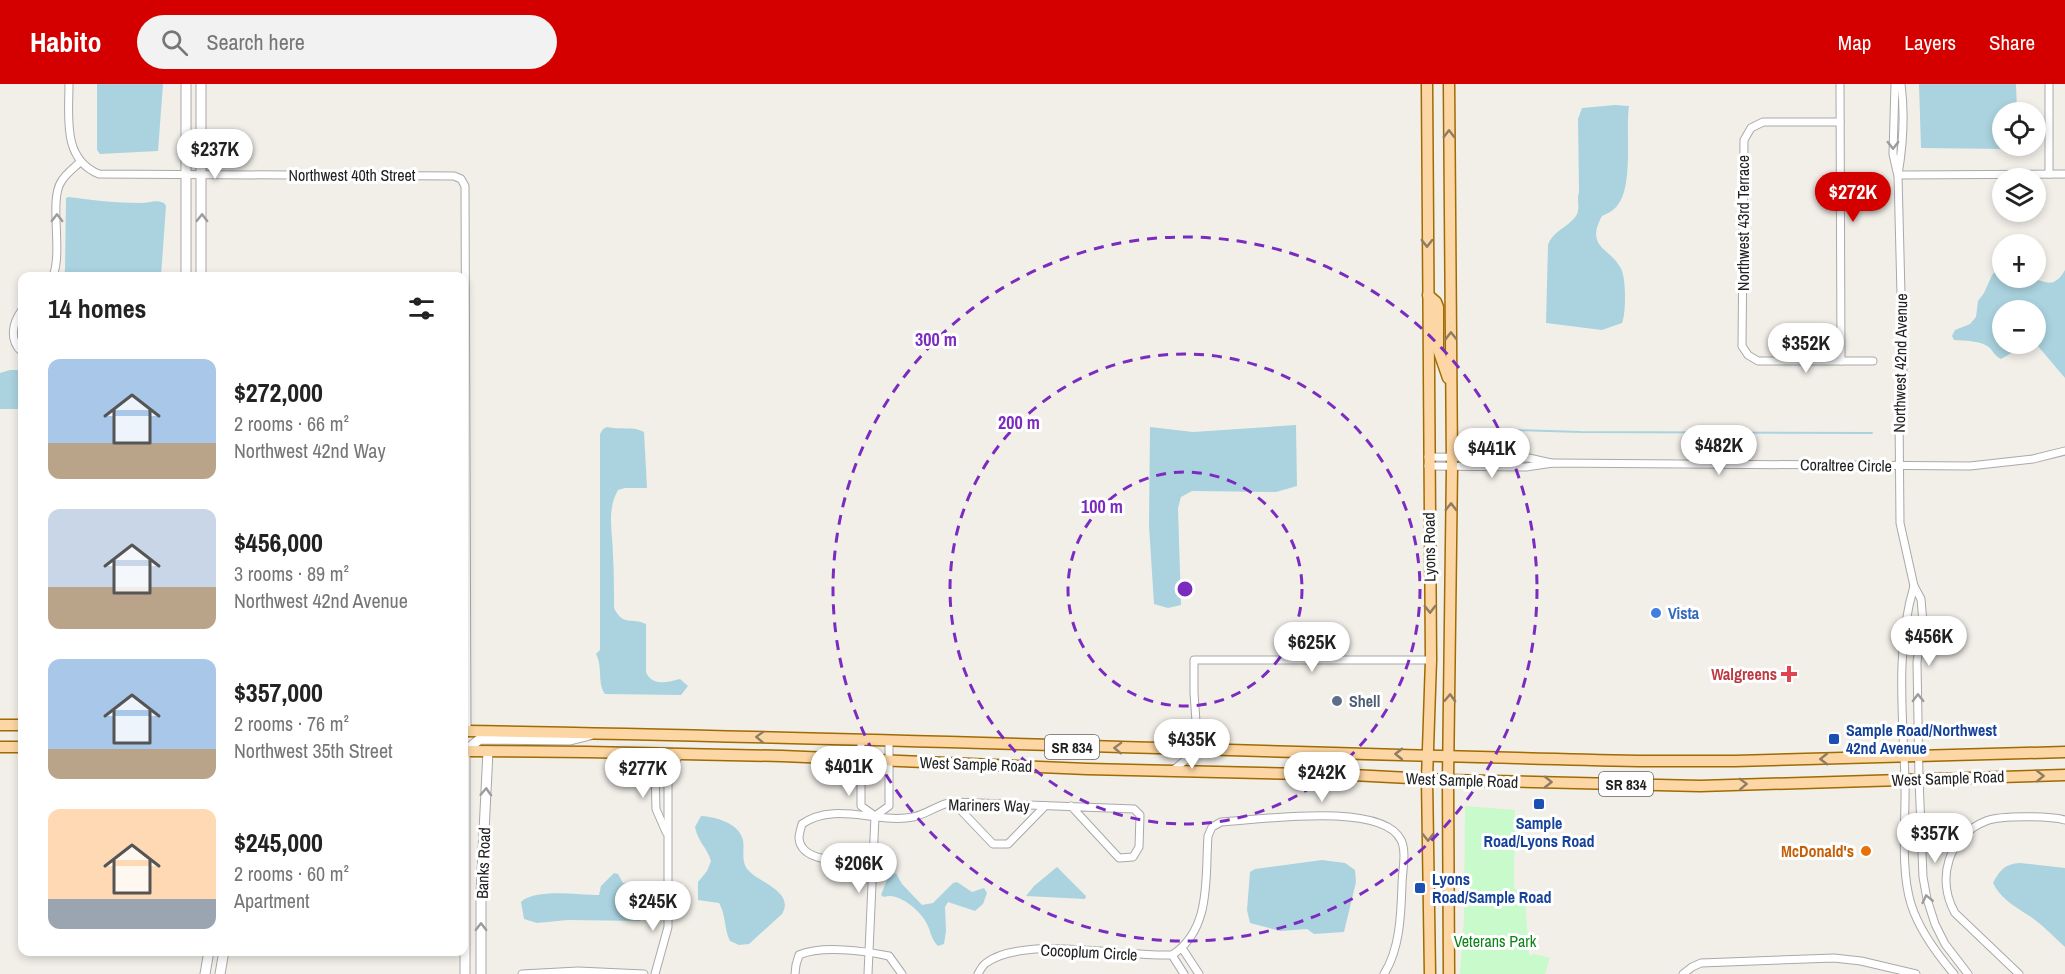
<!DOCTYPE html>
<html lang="en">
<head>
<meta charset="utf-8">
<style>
	:root { --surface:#fff; --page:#f2f2f2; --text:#222; --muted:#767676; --accent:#d40000 }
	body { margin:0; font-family:"Archivo Narrow",sans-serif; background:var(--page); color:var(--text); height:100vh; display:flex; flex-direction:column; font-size:22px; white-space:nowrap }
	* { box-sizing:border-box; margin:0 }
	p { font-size:20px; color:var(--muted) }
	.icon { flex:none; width:33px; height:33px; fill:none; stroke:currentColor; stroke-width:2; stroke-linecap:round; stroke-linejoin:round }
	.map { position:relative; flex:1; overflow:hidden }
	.side { position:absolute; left:18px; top:188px; width:450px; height:684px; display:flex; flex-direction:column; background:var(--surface); border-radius:12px; box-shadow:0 3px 9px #0003 }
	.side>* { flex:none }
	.buttons { position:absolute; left:1992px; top:18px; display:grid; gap:12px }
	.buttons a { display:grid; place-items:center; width:54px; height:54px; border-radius:50%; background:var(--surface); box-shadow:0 3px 9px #0003; font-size:30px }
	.price { position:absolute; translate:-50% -51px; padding:0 14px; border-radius:21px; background:#fff; color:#222; font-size:20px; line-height:39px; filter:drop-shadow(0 2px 3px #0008) }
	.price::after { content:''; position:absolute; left:50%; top:36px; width:18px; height:14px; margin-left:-9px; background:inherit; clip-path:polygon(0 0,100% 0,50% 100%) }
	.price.selected { background:var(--accent); color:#fff }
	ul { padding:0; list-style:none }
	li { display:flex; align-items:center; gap:18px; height:150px; padding:0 30px }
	li span { display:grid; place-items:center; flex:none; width:168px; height:120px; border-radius:12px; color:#555 }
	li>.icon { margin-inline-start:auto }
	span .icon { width:72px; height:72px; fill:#fffc; stroke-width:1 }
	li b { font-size:26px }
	h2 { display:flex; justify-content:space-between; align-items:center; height:72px; padding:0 30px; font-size:26px }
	header { display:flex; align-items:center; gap:36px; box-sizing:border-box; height:84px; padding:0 30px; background:var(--accent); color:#fff }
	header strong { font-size:28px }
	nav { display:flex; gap:33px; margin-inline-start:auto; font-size:21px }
	.search { width:420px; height:54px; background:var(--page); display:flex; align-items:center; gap:15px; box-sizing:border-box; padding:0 21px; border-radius:33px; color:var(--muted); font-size:22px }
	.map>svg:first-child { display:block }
</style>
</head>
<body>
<header>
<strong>Habito</strong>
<div class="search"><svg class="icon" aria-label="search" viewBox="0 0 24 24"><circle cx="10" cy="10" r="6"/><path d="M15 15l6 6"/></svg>Search here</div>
<nav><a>Map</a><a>Layers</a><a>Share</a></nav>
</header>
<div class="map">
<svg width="2065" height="890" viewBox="0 0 2065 890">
	<rect width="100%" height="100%" fill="#f2efe9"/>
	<path fill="#c8facc" d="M1465,722L1515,726L1514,804L1525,814L1529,871L1535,870L1550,874L1545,890H1460L1464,834Z"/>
	<g fill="#aad3df">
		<path d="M97,0H163L158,67L100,70L97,66Z"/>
		<path d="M1919,0H2016L2017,28H2002V62H2014L2006,65L1921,64Z"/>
		<path d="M1615,21L1629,22C1625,49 1635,108 1614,125C1611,128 1606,130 1602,132C1584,165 1612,163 1622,187C1626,198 1626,229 1622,239L1602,246L1546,239L1548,161C1553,147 1567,144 1576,132C1581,124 1576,116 1579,108L1578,35L1582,24Z"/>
		<path d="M68,113C92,116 116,119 141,119C149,119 156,115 164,119L166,122L161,192H64L65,185L66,114Z"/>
		<path d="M2002,181V194C2011,194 2019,193 2027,194C2045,195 2052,208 2065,186V294L2037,261L2028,260H2036V226H2002V260H2027L2001,275C1995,272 1994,269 1990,264C1981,256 1965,257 1954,256L1952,252L1955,246L1970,240L1976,233L1978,217L1984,209L1992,191Z"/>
		<path d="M10,286H22V325H0V289Z"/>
		<path d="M1296,341L1297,402L1276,408L1192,407L1181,413L1178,424L1181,521L1168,524L1154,520L1149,442L1150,343L1193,348Z"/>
		<path d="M607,343C619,346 634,342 644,348L647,404H625L618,406C606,427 613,449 613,472C614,489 614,507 614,524C623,543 632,533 646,540V588C652,603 668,598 680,595L688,602L681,611L605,610C597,599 603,583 596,570L600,566V350L603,345Z"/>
		<path d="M701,732C716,733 739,739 743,756C745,767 740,778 749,787C760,799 795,808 782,830L749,860L739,861L730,857C724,845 726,831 719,819L698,816V798L707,787L711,777C706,762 698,758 695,743Z"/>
		<path d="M1322,776L1345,779L1355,786L1356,798L1344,848L1314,850L1307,845L1280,847L1250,839L1247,826L1250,788L1255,785Z"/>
		<path d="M2020,779L2065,784V863C2053,852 2041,839 2028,831C2014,822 2000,814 1993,799C2000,786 2005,780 2020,779Z"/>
		<path d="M1057,783L1086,812L1085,815L1026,812L1034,802Z"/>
		<path d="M614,789L618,790L623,799H627L629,809L644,818V833L640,837L568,836L537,839L524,835L521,818C535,804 579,811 599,811L601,802Z"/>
		<path d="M896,789L902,800L922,821L933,819L953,799L957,798L972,808L984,804L987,809L983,820L975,827L948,818L945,823L946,847L944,860L938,862C930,853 932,850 927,840C922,828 898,807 884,813L881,811L888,793Z"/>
	</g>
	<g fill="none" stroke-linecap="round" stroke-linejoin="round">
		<path stroke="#aad3df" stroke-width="2" d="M1478,345L1581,348L1872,349"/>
		<defs>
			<g id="minor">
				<path d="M69,0C69,33 62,75 99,90L454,92L461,95L465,102L467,647L465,649"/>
				<path d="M1840,0L1841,277"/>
				<path d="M1895,0L1893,70L1897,88"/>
				<path d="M1901,0C1905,30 1903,61 1898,91L1903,290L1899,330L1900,439L1914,502L1921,515L1923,539L1917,578L1919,695L1923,793L1927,815L1935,840L1945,860L1968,890"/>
				<path d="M1840,38H1763L1751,44L1744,56L1742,262L1748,271L1758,277H1873"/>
				<path d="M2049,90V0"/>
				<path d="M1898,91L2065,90"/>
				<path d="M53,192C63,167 49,117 61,98C65,90 74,84 80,78"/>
				<path d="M22,226C12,239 9,257 22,268"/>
				<path d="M1428,373L1529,374L1551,379"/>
				<path d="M1428,382L1526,383L1553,379L1970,382L2033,375L2065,367"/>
				<path d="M1914,502C1895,566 1903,631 1905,697C1906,734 1900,785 1911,820C1919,846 1937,870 1954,890"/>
				<path d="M861,656V722L875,732"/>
				<path d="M638,669L655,687L656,725L666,748"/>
				<path d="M1172,687L1198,666L1194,609V576H1431"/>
				<path d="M953,718L993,760H1008L1045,722"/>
				<path d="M875,732L889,722V657"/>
				<path d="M873,777C853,776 801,782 799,754C799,750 801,744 802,740C834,717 878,740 913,733C928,730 938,720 953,718L1134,725L1140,731L1139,763L1133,773L1119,774L1071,722"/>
				<path d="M1182,864L1199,890"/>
				<path d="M1172,871L1184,890"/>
				<path d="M522,890L578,887L644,890"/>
				<path d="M655,890L668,843V695L679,670"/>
				<path d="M795,890L796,881L799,871C822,861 865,867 889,872L902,890"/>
				<path d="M868,890L875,732"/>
				<path d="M978,890C980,886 982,882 986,879C1023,851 1124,873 1172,871C1212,845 1205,793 1208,752L1212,743L1221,738C1259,736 1382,717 1401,756C1407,768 1402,788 1402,801C1401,830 1400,865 1384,890"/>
				<path d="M1683,890L1692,883L1701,879L1834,874L1861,877L1916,890"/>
				<path d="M2019,890L1955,829C1936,795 1948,752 1986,737C2001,731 2050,732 2065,736"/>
			</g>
			<g id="tertiary">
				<path d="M186,0V192"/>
				<path d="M201,192V0"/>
				<path d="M205,890L209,867"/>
				<path d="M220,890L224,867"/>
				<path d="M465,890V667L480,655L570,656L590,651"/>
				<path d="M481,890V808L488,667"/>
			</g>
			<g id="primary">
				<path d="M1427,0L1431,576L1427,695L1430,890"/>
				<path d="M1449,0L1452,382L1448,696L1449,890"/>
				<path d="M1428,211L1436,218L1438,223V265L1448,294"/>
				<path d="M0,641H22"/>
				<path d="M464,647C855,653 1247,668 1639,677H1735L2065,668"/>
				<path d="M0,663H22"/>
				<path d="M464,667L587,668L782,672L1087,685L1352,691L1448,696L1700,702L2065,691"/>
			</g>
		</defs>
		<use href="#minor" stroke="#a9a9a9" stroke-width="9"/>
		<use href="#tertiary" stroke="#a9a9a9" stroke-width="11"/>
		<use href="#primary" stroke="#a06b00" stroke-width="13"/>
		<use href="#minor" stroke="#fff" stroke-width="7"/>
		<use href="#tertiary" stroke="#fff" stroke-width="9"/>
		<use href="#primary" stroke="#fcd6a4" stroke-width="10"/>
	</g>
	<defs><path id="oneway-chevron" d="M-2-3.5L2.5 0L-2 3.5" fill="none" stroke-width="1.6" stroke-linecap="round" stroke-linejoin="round" transform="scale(1.5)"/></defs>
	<g stroke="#8f7c63">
		<use href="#oneway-chevron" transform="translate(1449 50) rotate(-90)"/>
		<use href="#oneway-chevron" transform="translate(1427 159) rotate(90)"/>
		<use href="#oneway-chevron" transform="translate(1451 252) rotate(-91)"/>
		<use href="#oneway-chevron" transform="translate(1451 423) rotate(-89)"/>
		<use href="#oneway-chevron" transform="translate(1430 525) rotate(89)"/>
		<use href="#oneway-chevron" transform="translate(1450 614) rotate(-88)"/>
		<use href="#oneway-chevron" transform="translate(760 653) rotate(-178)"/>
		<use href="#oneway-chevron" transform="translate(1118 664) rotate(-178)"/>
		<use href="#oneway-chevron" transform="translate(1399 670) rotate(-179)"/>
		<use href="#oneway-chevron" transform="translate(1824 675) rotate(179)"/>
		<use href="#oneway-chevron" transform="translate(2040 692) rotate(-1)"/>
		<use href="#oneway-chevron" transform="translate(1548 698) rotate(1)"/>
		<use href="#oneway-chevron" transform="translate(1743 700) rotate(-2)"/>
		<use href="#oneway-chevron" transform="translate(1428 753) rotate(89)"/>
	</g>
	<g stroke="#9c9c9c">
		<use href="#oneway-chevron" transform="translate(1893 61) rotate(90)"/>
		<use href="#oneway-chevron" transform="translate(57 134) rotate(-90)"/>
		<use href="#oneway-chevron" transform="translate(202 134) rotate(-89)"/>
		<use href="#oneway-chevron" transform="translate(1918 614) rotate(-91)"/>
		<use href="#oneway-chevron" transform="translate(486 708) rotate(-87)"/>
		<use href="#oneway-chevron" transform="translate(1927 815) rotate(-103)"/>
		<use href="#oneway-chevron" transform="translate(481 843) rotate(-90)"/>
	</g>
	<g fill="none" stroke="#7b2cbf" stroke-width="3" stroke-dasharray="10 8">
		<circle cx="1185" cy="505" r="117"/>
		<circle cx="1185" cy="505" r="235"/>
		<circle cx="1185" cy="505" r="352"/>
	</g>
	<circle fill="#3f7fe0" stroke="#fff" stroke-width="2" cx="1656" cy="529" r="6"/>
	<path fill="#e0444e" stroke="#fff" stroke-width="2" d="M1786 581h6v6h6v6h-6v6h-6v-6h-6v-6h6z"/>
	<circle fill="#5c6f8a" stroke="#fff" stroke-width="2" cx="1337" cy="617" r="6"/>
	<g fill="#1a4fb4" stroke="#fff" stroke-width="2">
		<rect x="1828" y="649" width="12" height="12" rx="3"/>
		<rect x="1533" y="714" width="12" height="12" rx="3"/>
		<rect x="1414" y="798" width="12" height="12" rx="3"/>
	</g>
	<circle fill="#e8710a" stroke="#fff" stroke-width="2" cx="1866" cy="767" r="6"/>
	<g text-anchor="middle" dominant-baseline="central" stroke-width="6" stroke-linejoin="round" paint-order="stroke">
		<g fill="#fff" stroke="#646464" stroke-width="1.5">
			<rect x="1045" y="651" width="54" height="24" rx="4.5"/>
			<rect x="1599" y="688" width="54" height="24" rx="4.5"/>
		</g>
		<g font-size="15" font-weight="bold" fill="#222">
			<text x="1072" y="663">SR 834</text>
			<text x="1626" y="700">SR 834</text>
		</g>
		<g font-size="16" fill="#222" stroke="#fff">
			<text x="352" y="91">Northwest 40th Street</text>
			<text transform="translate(1743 139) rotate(-90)">Northwest 43rd Terrace</text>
			<text transform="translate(1900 279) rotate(-89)">Northwest 42nd Avenue</text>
			<text transform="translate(1846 381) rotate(1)">Coraltree Circle</text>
			<text transform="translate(1429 463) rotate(-91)">Lyons Road</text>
			<text transform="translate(976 680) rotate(2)">West Sample Road</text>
			<text transform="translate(1948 694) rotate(-2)">West Sample Road</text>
			<text transform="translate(1462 696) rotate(2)">West Sample Road</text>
			<text transform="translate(989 721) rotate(1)">Mariners Way</text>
			<text transform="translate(483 779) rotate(-88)">Banks Road</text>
			<text transform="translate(1089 868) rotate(3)">Cocoplum Circle</text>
		</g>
		<g font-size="16" font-weight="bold" fill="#366cbe" stroke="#fff" text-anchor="start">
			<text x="1668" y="529">Vista</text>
		</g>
		<g font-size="16" font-weight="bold" fill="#be3a42" stroke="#fff" text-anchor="end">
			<text x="1777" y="590">Walgreens</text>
		</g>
		<g font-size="16" font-weight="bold" fill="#4e5e75" stroke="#fff" text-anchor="start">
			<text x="1349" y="617">Shell</text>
		</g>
		<g font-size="16" font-weight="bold" fill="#164399" stroke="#fff" text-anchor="start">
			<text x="1846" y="646">Sample Road/Northwest<tspan x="1846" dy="18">42nd Avenue</tspan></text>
			<text x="1539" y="739" text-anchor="middle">Sample<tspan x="1539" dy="18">Road/Lyons Road</tspan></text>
			<text x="1432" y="795">Lyons<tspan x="1432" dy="18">Road/Sample Road</tspan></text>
		</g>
		<g font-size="16" font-weight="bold" fill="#c56008" stroke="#fff" text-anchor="end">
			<text x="1854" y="767">McDonald's</text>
		</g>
		<g font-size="16" fill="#0c8416" stroke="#fff">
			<text x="1495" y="857">Veterans Park</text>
		</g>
	</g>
	<circle cx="1185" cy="505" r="9" fill="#7b2cbf" stroke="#fff" stroke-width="3"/>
	<g font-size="18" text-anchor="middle" font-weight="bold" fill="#7b2cbf" stroke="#fff" stroke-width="6" stroke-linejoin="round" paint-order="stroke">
		<text x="936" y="262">300 m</text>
		<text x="1019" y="345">200 m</text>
		<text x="1102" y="429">100 m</text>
	</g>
</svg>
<div class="buttons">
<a><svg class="icon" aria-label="locate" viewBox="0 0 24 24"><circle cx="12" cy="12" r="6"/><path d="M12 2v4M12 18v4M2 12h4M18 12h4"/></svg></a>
<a><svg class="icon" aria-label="layers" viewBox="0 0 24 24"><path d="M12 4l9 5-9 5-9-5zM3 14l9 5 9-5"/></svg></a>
<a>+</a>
<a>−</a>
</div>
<b class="price" style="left:215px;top:96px">$237K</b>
<b class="price selected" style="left:1853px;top:139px">$272K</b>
<b class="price" style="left:1806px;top:290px">$352K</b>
<b class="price" style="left:1719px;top:392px">$482K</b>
<b class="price" style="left:1492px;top:395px">$441K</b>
<b class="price" style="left:1929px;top:583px">$456K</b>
<b class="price" style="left:1312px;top:589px">$625K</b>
<b class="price" style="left:1192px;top:686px">$435K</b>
<b class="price" style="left:849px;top:713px">$401K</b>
<b class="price" style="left:643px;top:715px">$277K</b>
<b class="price" style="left:1322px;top:719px">$242K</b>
<b class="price" style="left:1935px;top:780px">$357K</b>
<b class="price" style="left:859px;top:810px">$206K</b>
<b class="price" style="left:653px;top:848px">$245K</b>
<section class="side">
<h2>14 homes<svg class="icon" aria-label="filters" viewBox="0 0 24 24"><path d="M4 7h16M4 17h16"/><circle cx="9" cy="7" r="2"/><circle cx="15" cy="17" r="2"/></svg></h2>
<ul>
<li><span style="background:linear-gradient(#a9c7e8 70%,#b9a48a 0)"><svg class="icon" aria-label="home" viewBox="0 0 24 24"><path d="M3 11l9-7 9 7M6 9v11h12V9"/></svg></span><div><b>$272,000</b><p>2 rooms · 66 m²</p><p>Northwest 42nd Way</p></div></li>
<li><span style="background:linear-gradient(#c9d6e8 65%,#b9a48a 0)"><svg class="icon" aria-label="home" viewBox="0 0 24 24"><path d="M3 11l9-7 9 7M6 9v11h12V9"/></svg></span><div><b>$456,000</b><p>3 rooms · 89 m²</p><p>Northwest 42nd Avenue</p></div></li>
<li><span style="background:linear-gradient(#a9c7e8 75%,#b9a48a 0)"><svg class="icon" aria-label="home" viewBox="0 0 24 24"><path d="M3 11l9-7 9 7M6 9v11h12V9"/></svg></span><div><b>$357,000</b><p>2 rooms · 76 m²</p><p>Northwest 35th Street</p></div></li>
<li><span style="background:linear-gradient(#ffd9b3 75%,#9aa5b1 0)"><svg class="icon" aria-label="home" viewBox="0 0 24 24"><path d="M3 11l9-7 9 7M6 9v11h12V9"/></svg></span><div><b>$245,000</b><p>2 rooms · 60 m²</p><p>Apartment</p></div></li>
</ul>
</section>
</div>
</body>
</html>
